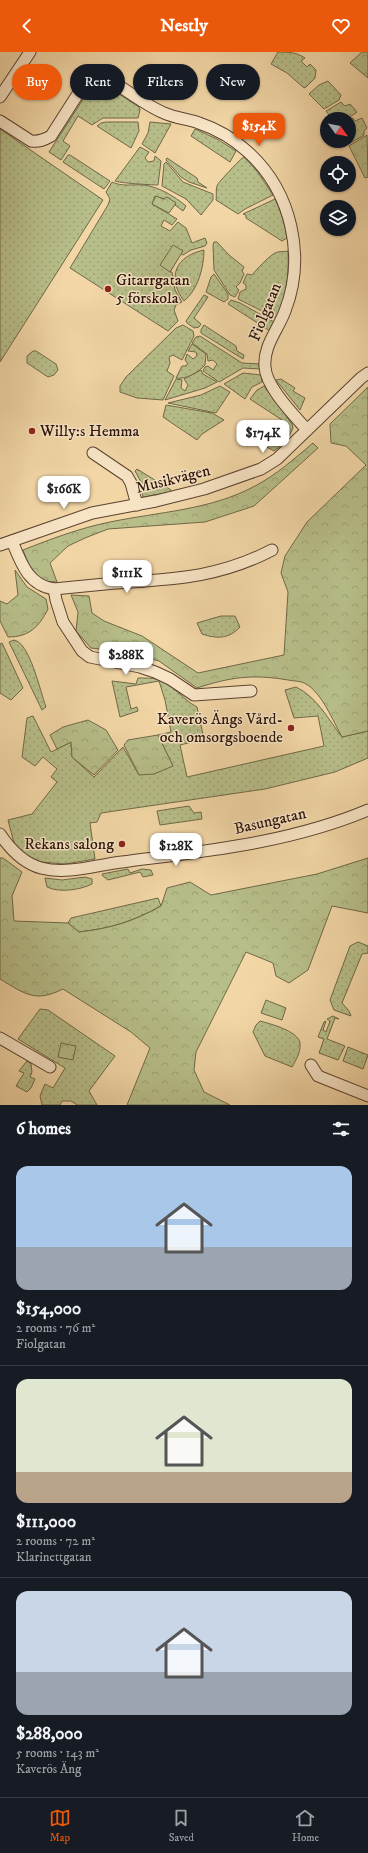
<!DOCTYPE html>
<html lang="en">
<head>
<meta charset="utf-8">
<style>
	:root { --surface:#171b24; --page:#242831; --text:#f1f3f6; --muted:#9ea1a6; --line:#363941; --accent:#ea580c }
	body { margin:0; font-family:"IM FELL DW Pica",serif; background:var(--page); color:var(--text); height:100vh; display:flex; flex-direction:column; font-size:15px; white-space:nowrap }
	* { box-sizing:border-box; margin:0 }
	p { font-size:13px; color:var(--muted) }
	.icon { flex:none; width:22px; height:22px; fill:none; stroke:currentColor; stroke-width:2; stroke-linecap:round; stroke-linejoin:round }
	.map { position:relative; height:1053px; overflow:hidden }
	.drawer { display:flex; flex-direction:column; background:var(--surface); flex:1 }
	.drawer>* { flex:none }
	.hud { position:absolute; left:12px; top:12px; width:344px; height:36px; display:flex; gap:8px }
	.needle { width:26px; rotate:123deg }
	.buttons { position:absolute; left:320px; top:60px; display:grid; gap:8px }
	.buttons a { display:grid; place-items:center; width:36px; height:36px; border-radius:50%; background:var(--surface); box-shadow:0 1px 3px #0004; font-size:20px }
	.price { position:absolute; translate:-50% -34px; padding:0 9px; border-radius:8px; background:#fff; color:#222; font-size:13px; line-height:26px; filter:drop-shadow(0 1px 2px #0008) }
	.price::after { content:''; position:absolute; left:50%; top:24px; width:12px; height:9px; margin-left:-6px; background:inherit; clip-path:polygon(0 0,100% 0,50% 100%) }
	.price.on { background:var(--accent); color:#fff }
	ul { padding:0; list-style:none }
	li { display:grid; align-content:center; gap:8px; height:212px; padding:0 16px }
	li+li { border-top:1px solid var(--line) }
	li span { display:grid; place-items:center; height:124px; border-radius:12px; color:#555 }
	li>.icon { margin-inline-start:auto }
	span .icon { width:72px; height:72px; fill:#fffc; stroke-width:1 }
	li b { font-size:17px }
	h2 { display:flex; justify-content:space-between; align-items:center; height:48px; padding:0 16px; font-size:17px }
	.tag { padding:0 14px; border-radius:18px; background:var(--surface); box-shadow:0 1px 3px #0004; font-size:14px; line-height:36px }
	.tag.on { background:var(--accent); color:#fff }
	header { display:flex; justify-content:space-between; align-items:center; height:52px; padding:0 16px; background:var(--accent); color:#fff; font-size:18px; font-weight:700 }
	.tab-bar { display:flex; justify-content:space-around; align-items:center; height:56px; border-top:1px solid var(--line); background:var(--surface); font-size:11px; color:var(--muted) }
	.tab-bar a { display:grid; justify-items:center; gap:2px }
	.tab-bar .on { color:var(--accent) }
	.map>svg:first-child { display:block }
</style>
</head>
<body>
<header><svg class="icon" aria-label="back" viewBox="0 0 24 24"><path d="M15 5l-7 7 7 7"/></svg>Nestly<svg class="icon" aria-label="heart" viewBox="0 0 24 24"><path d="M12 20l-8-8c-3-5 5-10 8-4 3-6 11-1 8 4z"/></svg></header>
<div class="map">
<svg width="368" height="1053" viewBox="0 0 368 1053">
	<defs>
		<pattern id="grass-dots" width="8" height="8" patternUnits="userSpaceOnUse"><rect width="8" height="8" fill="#b7be89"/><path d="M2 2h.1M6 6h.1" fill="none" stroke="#9da275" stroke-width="1.8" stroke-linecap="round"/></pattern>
		<pattern id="forest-crowns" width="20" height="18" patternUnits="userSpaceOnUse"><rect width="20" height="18" fill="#b7be89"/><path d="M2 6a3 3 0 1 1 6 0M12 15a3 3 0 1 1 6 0" fill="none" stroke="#9da275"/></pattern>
	</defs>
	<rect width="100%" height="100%" fill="#f2d6a6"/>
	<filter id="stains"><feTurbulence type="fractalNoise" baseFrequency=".005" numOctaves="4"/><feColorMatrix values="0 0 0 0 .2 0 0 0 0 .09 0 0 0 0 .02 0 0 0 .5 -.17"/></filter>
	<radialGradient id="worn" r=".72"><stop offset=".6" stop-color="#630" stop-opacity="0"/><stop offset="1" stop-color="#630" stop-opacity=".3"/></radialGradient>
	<g fill="url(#grass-dots)" stroke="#706848">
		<path d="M278,0C288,0 296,0 305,6L301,9L307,15L310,12L316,18L315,26L305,36L303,35L287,21L271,12Z"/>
		<path d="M328,29L341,43L339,48L324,57L309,42L319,33Z"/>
		<path d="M99,33H105L139,55L140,58L138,66H103L92,73L78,64L63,89L70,94L61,108L49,100L91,35Z"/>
		<path d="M341,50L345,54L350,52L357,60L347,67L337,66L332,67L326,59Z"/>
		<path d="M353,66L355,69L362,66L367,76L364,79V83L349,92L346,89H349V77L352,75L349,68Z"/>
		<path d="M106,70H138L139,79L131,96L97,74L101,71Z"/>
		<path d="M150,70L171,72L155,101L142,92L148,81Z"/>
		<path d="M0,77L103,148L0,310Z"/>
		<path d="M195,77L217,87L236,99L230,110L191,84Z"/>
		<path d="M140,95L149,100L145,106L148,110L154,109L155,104L161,109L158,133C151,133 119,131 115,129Z"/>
		<path d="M68,103H70L110,129L104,137L63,110Z"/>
		<path d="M244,105L257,119L273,143L245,157L238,162L216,148C217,143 215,137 218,132C219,130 241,106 244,105Z"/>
		<path d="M167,106L197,126L198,130L207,136L189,130L181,125L166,108Z"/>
		<path d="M166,110L183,130L213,142V148L201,163L186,147L162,134L164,112Z"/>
		<path d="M112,130C122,135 133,132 144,133C159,135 174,144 186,154L183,159L175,153L176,151L155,144L152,152L177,167L172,173L164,168L161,174L170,179L178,170L186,176L192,191L205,186L207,191L205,194L191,198L183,203L181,202L182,199L170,220H172L175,238L182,250L176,253L174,258L178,269L168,279L70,216L108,153L110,147L106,140Z"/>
		<path d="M275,147C281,160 285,172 287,186L282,189L246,166V163L243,162Z"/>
		<path d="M214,190H217L229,203L244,215L242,219L244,222L240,231L236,235L239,238L235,245L230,243L214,218L213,193Z"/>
		<path d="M204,198C204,215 198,238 184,249C166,225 176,204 204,198Z"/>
		<path d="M288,199C289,222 287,245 276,266L238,247L240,240L246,237V233L243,231L247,222L252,223C257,217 268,205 275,201C278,199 284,200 288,199Z"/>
		<path d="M214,222L228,242V247L224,250L206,240L211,225Z"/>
		<path d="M204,243L208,245L194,266L201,272L199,275L194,276L187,271L186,269Z"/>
		<path d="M231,248L240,251L276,271L270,279L228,252Z"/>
		<path d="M183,273L193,279L194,284L182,308L173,303L169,305L170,311L167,319L174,324L163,348L137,346L120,340V334L126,325L176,276Z"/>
		<path d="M204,273L236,294L237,299L244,303L243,307L201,281V278Z"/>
		<path d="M200,284L242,311L260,312V317L243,316L219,330L203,319L205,315L208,314L213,318L217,312L213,308L208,309L207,302L192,291L196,285Z"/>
		<path d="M192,292L206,302L205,313C199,320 186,328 176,326L182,314H185L188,312L185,308L187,302L193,307L197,304L196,300L188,299Z"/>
		<path d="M33,299H36L56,312L58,318L54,323L48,325L27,311V304Z"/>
		<path d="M201,318L203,322L217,330L205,336L165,348L176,327L182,328L181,336L185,339L188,333L184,327Z"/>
		<path d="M243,321L261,323L262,330L252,335L245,347L224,332Z"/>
		<path d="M281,327L295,336L293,339L305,346L300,358L276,328Z"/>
		<path d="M220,334L230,340L216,361L168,351L201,343Z"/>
		<path d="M264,334L292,372L293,376L287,388L274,399L265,394L282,368L250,347L257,338Z"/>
		<path d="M166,353L212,361L224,368L202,382L197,388L163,365Z"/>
		<path d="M137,417L171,438V440L143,445L140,428L135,419Z"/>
		<path d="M221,564H235L240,575C229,587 217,587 202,582L197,571Z"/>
		<path d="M14,588C30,591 40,639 46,655L42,658L9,590Z"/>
		<path d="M2,591L23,636L11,648L0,641V592Z"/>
		<path d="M138,626C144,626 151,626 157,627C172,631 183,648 197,655L204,687L180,693L187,725L324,694L318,664L294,666L285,638L296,635C317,645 328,667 342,685L368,679V706L335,720L265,737L101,761L97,770L90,771L95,807L65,812L41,810L26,803L14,791L8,768L32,762L57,730L51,725L57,717L43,705L35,714L22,705L27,666L33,664L51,700L71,690L72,705L94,725L123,695L139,723L173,714L158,683L171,680L165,648L159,629L126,635L131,657L137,655L138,659L120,665L112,629L136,632Z"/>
		<path d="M189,754L194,761L201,760L202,767L160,773L157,759Z"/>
		<path d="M128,817L130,821L142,817L151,818L153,823L143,825L140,820L108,828L103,824L102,822Z"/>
		<path d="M85,825L92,827V832C80,838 59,841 47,835L45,826L62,828Z"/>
		<path d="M158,846L161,854C131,870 112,876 79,880L68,871L71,866Z"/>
		<path d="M358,890L368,894V901L362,902L342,951L349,959L351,964L334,958L330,948L350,894Z"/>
		<path d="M40,957L48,958L115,1004L89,1039L97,1053H77L71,1049H62L60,1053H42L40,1044L45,1032L53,1036L65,1016L18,987Z"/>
		<path d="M333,964L339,967L335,966L327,987L345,994L338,1008L319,1001L324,987L318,985L324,970L326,969L323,978L326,980L330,969L327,967Z"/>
		<path d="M260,969C271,972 298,979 300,991C301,1000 296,1008 292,1015L265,1004L253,980L256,973Z"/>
		<path d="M348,995L368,1003L363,1017L343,1009Z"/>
		<path d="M27,1009L31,1012L32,1020L30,1025L35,1027L31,1036L27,1040L16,1034L24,1021L19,1019Z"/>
	</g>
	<g fill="url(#forest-crowns)" stroke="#706848">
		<path d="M362,0H368V26L350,11Z"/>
		<path d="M367,83L368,125L365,126L349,94Z"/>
		<path d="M156,144L163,147L167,145L176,151L169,161L152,152Z"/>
		<path d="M368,335V679L342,685C333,669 322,641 306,632C302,629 293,629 288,628C252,622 231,625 197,636L159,609L124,600L91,596L76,579L78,560L71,543L89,544L92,561L104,569L142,584L198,621L284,603L288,540L281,521L285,504L307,470L366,413L346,394L331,391L330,372Z"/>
		<path d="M313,391L318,396L254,454L205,470L108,477L85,486L68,494L50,511L57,530L41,529L29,513L23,498C51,487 80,476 110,470C158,460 211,458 255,434C276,423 294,407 313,391Z"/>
		<path d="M15,518L27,535L46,547L48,557C39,575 29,585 8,585L0,569V549L7,552L18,543Z"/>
		<path d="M88,668L106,678L118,698L94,723L72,705L71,690L57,697L50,683L63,675Z"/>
		<path d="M158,683L173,714L154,722L139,723L124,693L128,688Z"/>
		<path d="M0,806H3L22,820L12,844L14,869L68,871L79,880C112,876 132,870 161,854L167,836L190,830L211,843L317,822L368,806V861L332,854L308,918L289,931L276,924L273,911L246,900L196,1000L194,1018L204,1040L230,1053H127L150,996L131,980L63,937C35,951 25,942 0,927Z"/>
		<path d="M266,948L286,956L282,968L261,961Z"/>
		<path d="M61,991L76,994L73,1008L58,1005Z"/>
	</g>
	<path fill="#b7be89" stroke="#706848" d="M173,193L183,199L170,220L160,213Z"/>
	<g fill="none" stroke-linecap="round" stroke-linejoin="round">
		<defs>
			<g id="minor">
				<path d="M0,45L30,0"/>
				<path d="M0,69L31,89C39,90 44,88 51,84L83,34L90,28L100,24L110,28C128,39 145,53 164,61C175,66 188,67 199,71C217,77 235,88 248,100C292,140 306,205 285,259C278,278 263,294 265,315C266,335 294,363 307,378"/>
				<path d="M93,401L127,424L131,431L137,453"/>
				<path d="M12,489C21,511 28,533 54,537C75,535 95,533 115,531C174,527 218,526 272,498"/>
				<path d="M0,493L92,461L156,449L204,437L261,417L277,407L361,326L368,321"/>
				<path d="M54,537L56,548L63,570L82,599L90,605L140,615L155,620L170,627L194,643L251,639"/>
				<path d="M0,782C10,797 23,811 41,816C67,823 96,813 122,810C205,799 290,791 368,758"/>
				<path d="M0,986L50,1015"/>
				<path d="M311,1013L318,1024L368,1044"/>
			</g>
		</defs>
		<use href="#minor" stroke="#5b4230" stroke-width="13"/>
		<use href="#minor" stroke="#f7e4c5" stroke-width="11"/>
	</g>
	<g fill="#8f2418" stroke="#f7e4c5" stroke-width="1.5">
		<circle cx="108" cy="237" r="4"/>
		<circle cx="32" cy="379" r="4"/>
		<circle cx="291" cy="676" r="4"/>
		<circle cx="122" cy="792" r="4"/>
	</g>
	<g text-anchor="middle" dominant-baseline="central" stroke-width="3" stroke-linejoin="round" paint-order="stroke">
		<g font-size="16" fill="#291108" stroke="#f7e4c5" text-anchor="start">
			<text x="116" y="228">Gitarrgatan<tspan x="116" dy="18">5 förskola</tspan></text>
			<text x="40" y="379">Willy:s Hemma</text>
			<text x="283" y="667" text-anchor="end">Kaverös Ängs Vård-<tspan x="283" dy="18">och omsorgsboende</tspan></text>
			<text x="114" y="792" text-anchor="end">Rekans salong</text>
		</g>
		<g font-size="16" fill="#291108" stroke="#f7e4c5">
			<text transform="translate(265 260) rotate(-68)">Fiolgatan</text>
			<text transform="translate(173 427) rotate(-14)">Musikvägen</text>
			<text transform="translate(270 769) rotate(-13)">Basungatan</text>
		</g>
	</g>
	<rect width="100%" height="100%" filter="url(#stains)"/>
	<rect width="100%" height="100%" fill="url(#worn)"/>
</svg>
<div class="buttons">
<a><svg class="needle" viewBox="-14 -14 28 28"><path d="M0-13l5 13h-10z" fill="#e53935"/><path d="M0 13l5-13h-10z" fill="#9ea1a6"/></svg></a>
<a><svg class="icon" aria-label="locate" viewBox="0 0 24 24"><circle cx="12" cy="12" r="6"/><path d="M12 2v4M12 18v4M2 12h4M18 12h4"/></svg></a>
<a><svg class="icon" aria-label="layers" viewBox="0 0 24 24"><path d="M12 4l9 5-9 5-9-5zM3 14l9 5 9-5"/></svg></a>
</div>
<b class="price on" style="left:259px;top:95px">$154K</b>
<b class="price" style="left:263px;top:402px">$174K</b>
<b class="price" style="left:64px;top:458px">$166K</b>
<b class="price" style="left:127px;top:542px">$111K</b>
<b class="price" style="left:126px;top:624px">$288K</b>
<b class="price" style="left:176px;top:815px">$128K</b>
<div class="hud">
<a class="tag on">Buy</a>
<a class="tag">Rent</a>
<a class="tag">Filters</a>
<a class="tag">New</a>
</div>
</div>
<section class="drawer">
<h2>6 homes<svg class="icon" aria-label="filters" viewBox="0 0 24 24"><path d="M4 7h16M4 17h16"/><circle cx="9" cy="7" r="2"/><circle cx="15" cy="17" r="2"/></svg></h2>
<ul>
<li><span style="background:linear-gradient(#a9c7e8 65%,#9aa5b1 0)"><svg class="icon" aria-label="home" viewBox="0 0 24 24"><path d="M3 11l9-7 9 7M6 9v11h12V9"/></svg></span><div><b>$154,000</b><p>2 rooms · 76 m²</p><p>Fiolgatan</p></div></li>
<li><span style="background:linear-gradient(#dfe7d0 75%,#b9a48a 0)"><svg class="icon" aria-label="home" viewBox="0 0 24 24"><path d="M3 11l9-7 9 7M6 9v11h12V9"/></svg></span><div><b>$111,000</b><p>2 rooms · 72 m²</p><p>Klarinettgatan</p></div></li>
<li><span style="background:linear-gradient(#c9d6e8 65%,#9aa5b1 0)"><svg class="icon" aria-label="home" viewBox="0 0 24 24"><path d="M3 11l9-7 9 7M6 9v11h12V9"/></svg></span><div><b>$288,000</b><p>5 rooms · 143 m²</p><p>Kaverös Äng</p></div></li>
</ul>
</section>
<nav class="tab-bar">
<a class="on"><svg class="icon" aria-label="map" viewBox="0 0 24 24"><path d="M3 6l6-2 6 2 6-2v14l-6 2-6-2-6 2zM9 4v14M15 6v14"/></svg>Map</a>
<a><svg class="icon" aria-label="saved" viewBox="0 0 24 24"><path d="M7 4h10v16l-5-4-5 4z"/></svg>Saved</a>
<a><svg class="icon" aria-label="home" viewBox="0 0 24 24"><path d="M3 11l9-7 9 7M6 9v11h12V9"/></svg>Home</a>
</nav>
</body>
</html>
